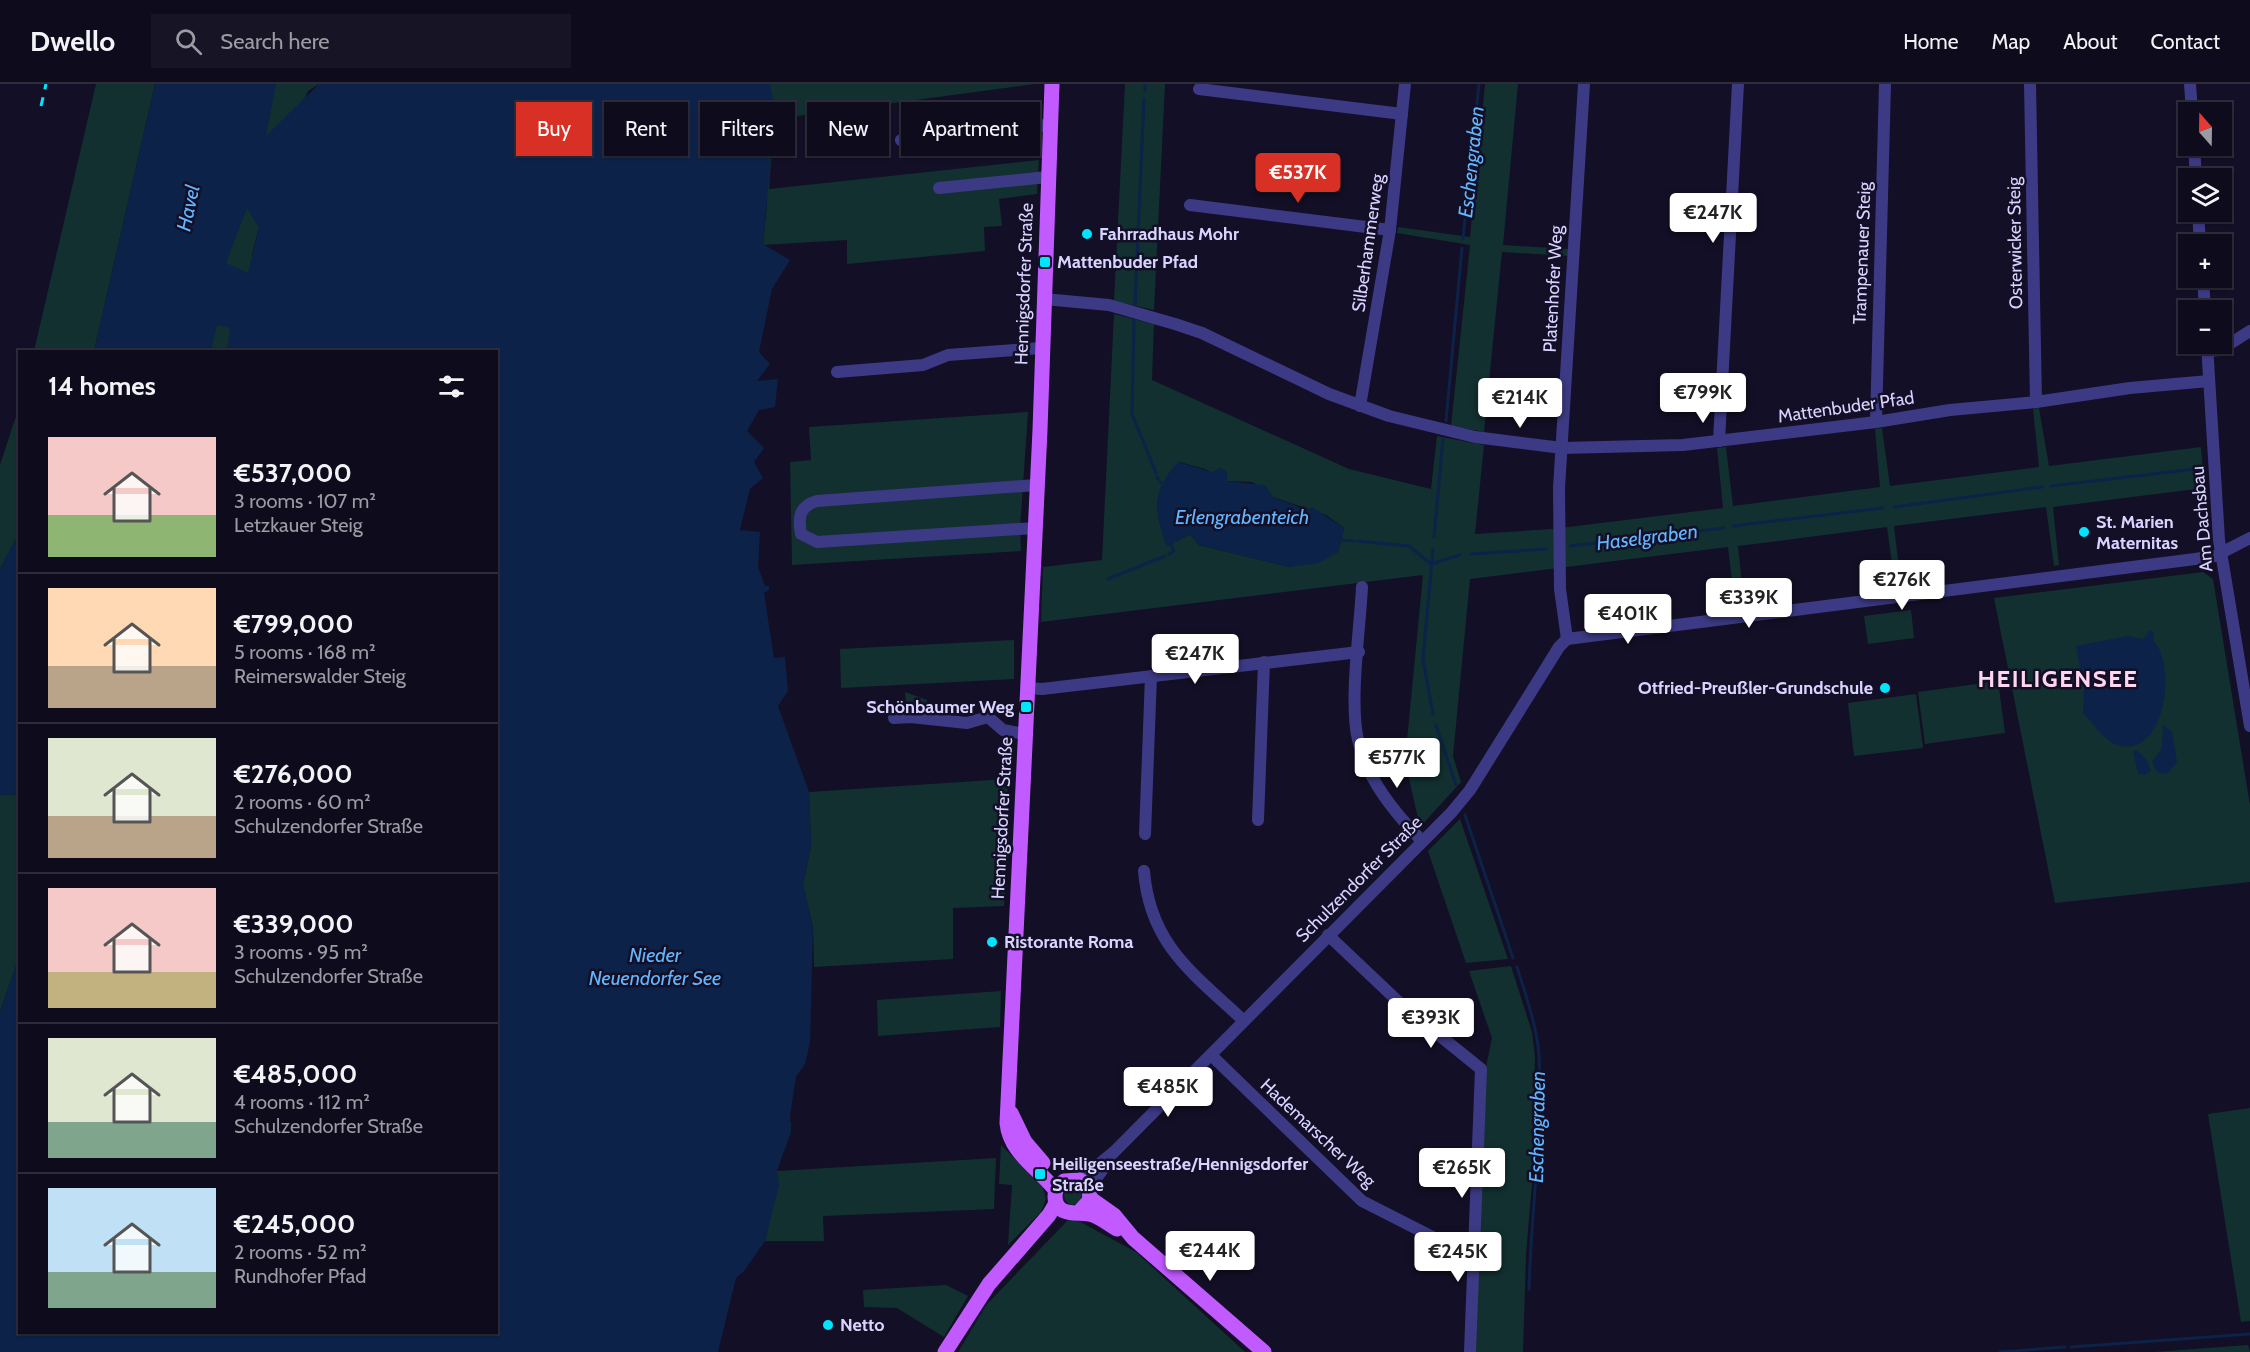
<!DOCTYPE html>
<html lang="en">
<head>
<meta charset="utf-8">
<style>
	:root { --surface:#0e0b1c; --page:#171425; --text:#f1f3f6; --muted:#9b9ba3; --line:#2e2b3b; --accent:#d93025 }
	body { margin:0; font-family:Cabin,sans-serif; background:var(--page); color:var(--text); height:100vh; display:flex; flex-direction:column; font-size:22px; white-space:nowrap }
	* { box-sizing:border-box; margin:0 }
	p { font-size:20px; color:var(--muted) }
	.icon { flex:none; width:33px; height:33px; fill:none; stroke:currentColor; stroke-width:2; stroke-linecap:round; stroke-linejoin:round }
	.map { position:relative; flex:1; overflow:hidden }
	.drawer { position:absolute; left:18px; top:266px; width:480px; height:984px; display:flex; flex-direction:column; background:var(--surface); border-radius:0px; box-shadow:0 2px 4px #0004,0 0 0 2px var(--line) }
	.drawer>* { flex:none }
	.guide { position:absolute; left:516px; top:18px; width:570px; height:54px; display:flex; gap:12px }
	.needle { width:39px; rotate:340deg }
	.controls { position:absolute; left:2178px; top:18px; display:grid; gap:12px }
	.controls a { display:grid; place-items:center; width:54px; height:54px; border-radius:0px; background:var(--surface); box-shadow:0 2px 4px #0004,0 0 0 2px var(--line); font-size:30px }
	.price { position:absolute; translate:-50% -51px; padding:0 14px; border-radius:6px; background:#fff; color:#222; font-size:20px; line-height:39px; filter:drop-shadow(0 2px 3px #0008) }
	.price::after { content:''; position:absolute; left:50%; top:36px; width:18px; height:14px; margin-left:-9px; background:inherit; clip-path:polygon(0 0,100% 0,50% 100%) }
	.price.current { background:var(--accent); color:#fff }
	ul { padding:0; list-style:none }
	li { display:flex; align-items:center; gap:18px; height:150px; padding:0 30px }
	li+li { border-top:2px solid var(--line) }
	li span { display:grid; place-items:center; flex:none; width:168px; height:120px; border-radius:0px; color:#555 }
	li>.icon { margin-inline-start:auto }
	span .icon { width:72px; height:72px; fill:#fffc; stroke-width:1 }
	li b { font-size:26px }
	h2 { display:flex; justify-content:space-between; align-items:center; height:72px; padding:0 30px; font-size:26px }
	.tag { padding:0 21px; border-radius:0px; background:var(--surface); box-shadow:0 2px 4px #0004,0 0 0 2px var(--line); font-size:21px; line-height:54px }
	.tag.current { background:var(--accent); color:#fff }
	header { display:flex; align-items:center; gap:36px; box-sizing:border-box; height:84px; padding:0 30px; background:var(--surface); border-bottom:2px solid var(--line) }
	header strong { font-size:28px }
	nav { display:flex; gap:33px; margin-inline-start:auto; font-size:21px }
	.search { width:420px; height:54px; background:var(--page); display:flex; align-items:center; gap:15px; box-sizing:border-box; padding:0 21px; border-radius:0px; color:var(--muted); font-size:22px }
	.map>svg:first-child { display:block }
</style>
</head>
<body>
<header>
<strong>Dwello</strong>
<div class="search"><svg class="icon" aria-label="search" viewBox="0 0 24 24"><circle cx="10" cy="10" r="6"/><path d="M15 15l6 6"/></svg>Search here</div>
<nav><a>Home</a><a>Map</a><a>About</a><a>Contact</a></nav>
</header>
<div class="map">
<svg width="2250" height="1268" viewBox="0 0 2250 1268">
	<rect width="100%" height="100%" fill="#130f26"/>
	<g fill="#12302f" fill-rule="evenodd">
		<path d="M96,0H155L94,267H34Z"/>
		<path d="M269,0H319L308,7L269,103L252,171L257,259L254,267H205Z"/>
		<path d="M755,0H1035L775,35V29Z"/>
		<path d="M1125,0H1165L1154,226L1114,217Z"/>
		<path d="M1485,0H1518L1503,161L1568,165V172L1502,168L1484,348L1451,342L1470,161L1397,149L1398,143L1470,153Z"/>
		<path d="M774,39L769,105L1039,76L1037,110L999,115L1002,142L984,143L985,167L847,180V156L763,161L767,119L762,73Z"/>
		<path d="M1114,230L1154,240L1152,296L1349,385L1431,405L1437,352L1484,361L1475,450L1552,445L1723,424L1717,364L1726,363L1733,422L1880,403L1875,345L1882,344L1890,402L2039,383L2033,325L2039,324L2049,382L2201,363L2204,404L2053,423L2059,481L2054,482L2046,423L1894,442L1901,501L1895,502L1887,443L1738,462L1744,521L1735,522L1728,463L1470,495L1453,672L1461,698L1420,743L1405,677L1423,491L1041,538L1043,483L1102,476ZM1179,378L1205,385L1227,397L1252,398L1273,413L1326,431L1344,444L1338,468L1289,483L1199,461L1190,450L1167,462C1154,426 1151,408 1179,378Z"/>
		<path d="M19,323V449L0,485V381Z"/>
		<path d="M1028,328L1020,445L1021,467L792,481L790,378L811,376L809,343Z"/>
		<path d="M2203,488L2213,495L2250,721V798L2055,819L1994,514Z"/>
		<path d="M1911,526L1914,554L1868,560L1864,532Z"/>
		<path d="M1014,556V595L841,604L840,565Z"/>
		<path d="M1998,597L2005,649L1925,660L1918,608Z"/>
		<path d="M905,608L927,616L928,625L906,619Z"/>
		<path d="M1916,610L1923,664L1854,672L1848,619Z"/>
		<path d="M1007,695L1009,763L1004,822L953,824V875L814,883L813,844L803,801L811,762L809,708Z"/>
		<path d="M20,710L19,873L0,928V711Z"/>
		<path d="M1460,735L1508,875L1466,879L1428,767Z"/>
		<path d="M1511,882L1532,948L1535,973L1532,1100L1526,1170L1523,1268H1474L1484,992L1492,954L1469,887Z"/>
		<path d="M1001,907L1000,943L878,952L877,916Z"/>
		<path d="M2250,1024V1237L2241,1238L2208,1030Z"/>
		<path d="M791,1038V1046L777,1087L996,1074L994,1125L823,1132L824,1157H765L771,1131L772,1044Z"/>
		<path d="M1001,1061L1043,1103L1046,1115L1041,1128L1008,1161L1012,1101L999,1100Z"/>
		<circle cx="1073" cy="1112" r="9"/>
		<path d="M1071,1133L1136,1168L1245,1268H958L987,1220Z"/>
		<path d="M946,1201L968,1212L944,1253L897,1224L864,1223L863,1206Z"/>
		<path d="M2248,1261L2250,1268H2154Z"/>
	</g>
	<g fill="#0c2248" fill-rule="evenodd">
		<path d="M155,0H276L266,52L319,0H770L775,29L763,160L790,176L772,205L759,268L770,280L757,297L778,295L775,323L759,326L747,347L764,364L754,378L763,394L750,405L740,446L760,448L758,483L765,502H769V506L764,509L774,574L785,573L788,607L778,622L809,708L811,762L803,801L813,844L810,959L805,980L796,993L790,1032L791,1048L777,1086L779,1102L765,1157L744,1187L736,1194L718,1268H0V928L19,873L20,1248H496V267H227L230,244L217,241L211,267H94ZM247,124L259,144L248,189L226,179Z"/>
		<path d="M1178,378L1212,388L1220,384L1227,387V397L1265,401L1273,413L1307,426L1312,423L1344,444L1338,468L1319,479L1289,483L1199,461L1190,450L1167,463C1154,426 1151,408 1178,378Z"/>
		<path d="M19,449V710L0,711V485Z"/>
		<path d="M2150,546L2154,548L2153,557C2178,579 2165,676 2118,661C2104,657 2093,639 2083,629L2084,605L2076,562L2128,552L2143,555Z"/>
		<path d="M2163,641L2172,647L2177,678L2167,690L2157,688L2152,678L2162,664Z"/>
		<path d="M2137,666L2147,676L2151,687L2145,691L2138,690L2133,667Z"/>
	</g>
	<g fill="none" stroke-linecap="round" stroke-linejoin="round">
		<g stroke="#0c2248" stroke-width="3">
			<path d="M1145,7V0"/>
			<path d="M1463,155L1479,0"/>
			<path d="M1135,220L1144,15"/>
			<path d="M1134,236L1132,330L1156,389"/>
			<path d="M1446,337L1462,164"/>
			<path d="M1157,393L1161,399"/>
			<path d="M2051,402L2195,385"/>
			<path d="M1894,423L2042,403"/>
			<path d="M1733,442L1883,424"/>
			<path d="M1434,453L1443,355"/>
			<path d="M1341,456L1354,457"/>
			<path d="M1358,457L1409,462L1431,480L1460,471"/>
			<path d="M1570,462L1724,444"/>
			<path d="M1433,465L1423,575L1433,630"/>
			<path d="M1169,470L1174,467L1171,461"/>
			<path d="M1471,470L1547,465"/>
			<path d="M1108,495L1165,472"/>
			<path d="M1436,641L1456,701"/>
			<path d="M1465,731L1513,874"/>
			<path d="M1517,883C1526,912 1537,942 1539,972C1543,1050 1531,1128 1529,1205"/>
			<path d="M2071,1263L2250,1250"/>
			<path d="M2000,1268L2065,1263"/>
		</g>
		<g stroke="#3d3a85" stroke-width="12">
			<path d="M2030,0L2036,318"/>
			<path d="M2190,0L2192,28"/>
			<path d="M1199,5L1402,30"/>
			<path d="M901,56L1040,41L1051,43"/>
			<path d="M2194,62L2196,94"/>
			<path d="M939,104L1047,93"/>
			<path d="M1190,121L1390,146"/>
			<path d="M2198,128L2200,160"/>
			<path d="M2203,194L2205,226"/>
			<path d="M1044,215L1109,221L1175,240L1202,249L1329,310L1389,332L1475,353L1562,364L1683,361L1876,338L1950,326L2036,318L2130,304L2209,297"/>
			<path d="M2207,260L2219,456L2250,642"/>
			<path d="M2208,267L2220,266L2250,247"/>
			<path d="M837,288L923,281L948,271L1041,264"/>
			<path d="M1360,322L1390,146L1405,0"/>
			<path d="M1876,338L1885,0"/>
			<path d="M1719,357L1738,0"/>
			<path d="M1034,444L817,458L801,450C798,434 799,422 817,417L1036,401"/>
			<path d="M1362,503C1360,545 1349,617 1358,656C1367,695 1394,728 1421,756"/>
			<path d="M1567,555L1560,505L1559,404L1584,0"/>
			<path d="M1027,604L1042,605L1359,568"/>
			<path d="M894,634L911,633L967,639L988,633L1003,646L1025,650"/>
			<path d="M1258,736L1264,578"/>
			<path d="M1145,750L1151,592"/>
			<path d="M1144,787C1150,861 1193,889 1244,937"/>
			<path d="M1328,851L1403,922L1481,985L1470,1268"/>
			<path d="M1211,971L1362,1117L1474,1174"/>
			<path d="M1080,1096L1114,1068L1451,729L1470,706L1559,563L1567,555L2195,475L2215,472L2250,454"/>
			<path d="M1089,1104L1109,1077"/>
		</g>
		<g stroke="#c25bff" stroke-width="15">
			<path d="M1052,0L1040,346L1007,1039C1010,1070 1039,1084 1056,1107"/>
			<path d="M1011,1029L1025,1058L1043,1079"/>
			<path d="M1090,1114L1114,1131L1133,1154L1264,1268"/>
			<path d="M1079,1128L1090,1116L1089,1104L1080,1096L1064,1097C1059,1101 1055,1105 1055,1112C1055,1134 1079,1127 1093,1131C1101,1134 1110,1141 1117,1145"/>
			<path d="M945,1268L989,1200L1049,1131L1056,1119"/>
		</g>
		<path stroke="#00e5ff" stroke-width="3" stroke-dasharray="9 8" stroke-linecap="butt" d="M41,22L46,0"/>
	</g>
	<g fill="#00e5ff" stroke="#130f26" stroke-width="2">
		<circle cx="1087" cy="150" r="6"/>
		<rect x="1039" y="172" width="12" height="12" rx="3"/>
		<circle cx="2084" cy="448" r="6"/>
		<circle cx="1885" cy="604" r="6"/>
		<rect x="1020" y="617" width="12" height="12" rx="3"/>
		<circle cx="992" cy="858" r="6"/>
		<rect x="1034" y="1084" width="12" height="12" rx="3"/>
		<circle cx="828" cy="1241" r="6"/>
	</g>
	<g text-anchor="middle" dominant-baseline="central" stroke-width="5" stroke-linejoin="round" paint-order="stroke">
		<g font-size="18" font-weight="bold" fill="#d9d4ff" stroke="#130f26" text-anchor="start">
			<text x="1099" y="150">Fahrradhaus Mohr</text>
			<text x="1057" y="178">Mattenbuder Pfad</text>
			<text x="2096" y="438">St. Marien<tspan x="2096" dy="21">Maternitas</tspan></text>
			<text x="1873" y="604" text-anchor="end">Otfried-Preußler-Grundschule</text>
			<text x="1014" y="623" text-anchor="end">Schönbaumer Weg</text>
			<text x="1004" y="858">Ristorante Roma</text>
			<text x="1052" y="1080">Heiligenseestraße/Hennigsdorfer<tspan x="1052" dy="21">Straße</tspan></text>
			<text x="840" y="1241">Netto</text>
		</g>
		<g font-size="18" fill="#d9d4ff" stroke="#130f26">
			<text transform="translate(1368 159) rotate(-82)">Silberhammerweg</text>
			<text transform="translate(2015 159) rotate(-91)">Osterwicker Steig</text>
			<text transform="translate(1862 169) rotate(-88)">Trampenauer Steig</text>
			<text transform="translate(1024 200) rotate(-88)">Hennigsdorfer Straße</text>
			<text transform="translate(1553 205) rotate(-87)">Platenhofer Weg</text>
			<text transform="translate(1846 323) rotate(-8)">Mattenbuder Pfad</text>
			<text transform="translate(2202 435) rotate(-95)">Am Dachsbau</text>
			<text transform="translate(1002 734) rotate(-87)">Hennigsdorfer Straße</text>
			<text transform="translate(1359 795) rotate(-45)">Schulzendorfer Straße</text>
			<text transform="translate(1318 1049) rotate(43)">Hademarscher Weg</text>
		</g>
		<g font-size="20" font-style="italic" fill="#62b6ff" stroke="#130f26">
			<text transform="translate(1471 78) rotate(-84)">Eschengraben</text>
			<text transform="translate(188 124) rotate(-78)">Havel</text>
			<text x="1242" y="433">Erlengrabenteich</text>
			<text transform="translate(1647 453) rotate(-7)">Haselgraben</text>
			<text x="655" y="871">Nieder<tspan x="655" dy="23">Neuendorfer See</tspan></text>
			<text transform="translate(1537 1043) rotate(-89)">Eschengraben</text>
		</g>
		<g font-size="24" font-weight="bold" letter-spacing="1.5" fill="#ffd6f0" stroke="#130f26">
			<text x="2058" y="594">HEILIGENSEE</text>
		</g>
	</g>
</svg>
<div class="controls">
<a><svg class="needle" viewBox="-14 -14 28 28"><path d="M0-13l5 13h-10z" fill="#e53935"/><path d="M0 13l5-13h-10z" fill="#9b9ba3"/></svg></a>
<a><svg class="icon" aria-label="layers" viewBox="0 0 24 24"><path d="M12 4l9 5-9 5-9-5zM3 14l9 5 9-5"/></svg></a>
<a>+</a>
<a>−</a>
</div>
<b class="price current" style="left:1298px;top:120px">€537K</b>
<b class="price" style="left:1713px;top:160px">€247K</b>
<b class="price" style="left:1703px;top:340px">€799K</b>
<b class="price" style="left:1520px;top:345px">€214K</b>
<b class="price" style="left:1902px;top:527px">€276K</b>
<b class="price" style="left:1749px;top:545px">€339K</b>
<b class="price" style="left:1628px;top:561px">€401K</b>
<b class="price" style="left:1195px;top:601px">€247K</b>
<b class="price" style="left:1397px;top:705px">€577K</b>
<b class="price" style="left:1431px;top:965px">€393K</b>
<b class="price" style="left:1168px;top:1034px">€485K</b>
<b class="price" style="left:1462px;top:1115px">€265K</b>
<b class="price" style="left:1210px;top:1198px">€244K</b>
<b class="price" style="left:1458px;top:1199px">€245K</b>
<div class="guide">
<a class="tag current">Buy</a>
<a class="tag">Rent</a>
<a class="tag">Filters</a>
<a class="tag">New</a>
<a class="tag">Apartment</a>
</div>
<section class="drawer">
<h2>14 homes<svg class="icon" aria-label="filters" viewBox="0 0 24 24"><path d="M4 7h16M4 17h16"/><circle cx="9" cy="7" r="2"/><circle cx="15" cy="17" r="2"/></svg></h2>
<ul>
<li><span style="background:linear-gradient(#f6c9c9 65%,#8fb573 0)"><svg class="icon" aria-label="home" viewBox="0 0 24 24"><path d="M3 11l9-7 9 7M6 9v11h12V9"/></svg></span><div><b>€537,000</b><p>3 rooms · 107 m²</p><p>Letzkauer Steig</p></div></li>
<li><span style="background:linear-gradient(#ffd9b3 65%,#b9a48a 0)"><svg class="icon" aria-label="home" viewBox="0 0 24 24"><path d="M3 11l9-7 9 7M6 9v11h12V9"/></svg></span><div><b>€799,000</b><p>5 rooms · 168 m²</p><p>Reimerswalder Steig</p></div></li>
<li><span style="background:linear-gradient(#dfe7d0 65%,#b9a48a 0)"><svg class="icon" aria-label="home" viewBox="0 0 24 24"><path d="M3 11l9-7 9 7M6 9v11h12V9"/></svg></span><div><b>€276,000</b><p>2 rooms · 60 m²</p><p>Schulzendorfer Straße</p></div></li>
<li><span style="background:linear-gradient(#f6c9c9 70%,#c2b280 0)"><svg class="icon" aria-label="home" viewBox="0 0 24 24"><path d="M3 11l9-7 9 7M6 9v11h12V9"/></svg></span><div><b>€339,000</b><p>3 rooms · 95 m²</p><p>Schulzendorfer Straße</p></div></li>
<li><span style="background:linear-gradient(#dfe7d0 70%,#7fa58c 0)"><svg class="icon" aria-label="home" viewBox="0 0 24 24"><path d="M3 11l9-7 9 7M6 9v11h12V9"/></svg></span><div><b>€485,000</b><p>4 rooms · 112 m²</p><p>Schulzendorfer Straße</p></div></li>
<li><span style="background:linear-gradient(#bfe0f5 70%,#7fa58c 0)"><svg class="icon" aria-label="home" viewBox="0 0 24 24"><path d="M3 11l9-7 9 7M6 9v11h12V9"/></svg></span><div><b>€245,000</b><p>2 rooms · 52 m²</p><p>Rundhofer Pfad</p></div></li>
</ul>
</section>
</div>
</body>
</html>
